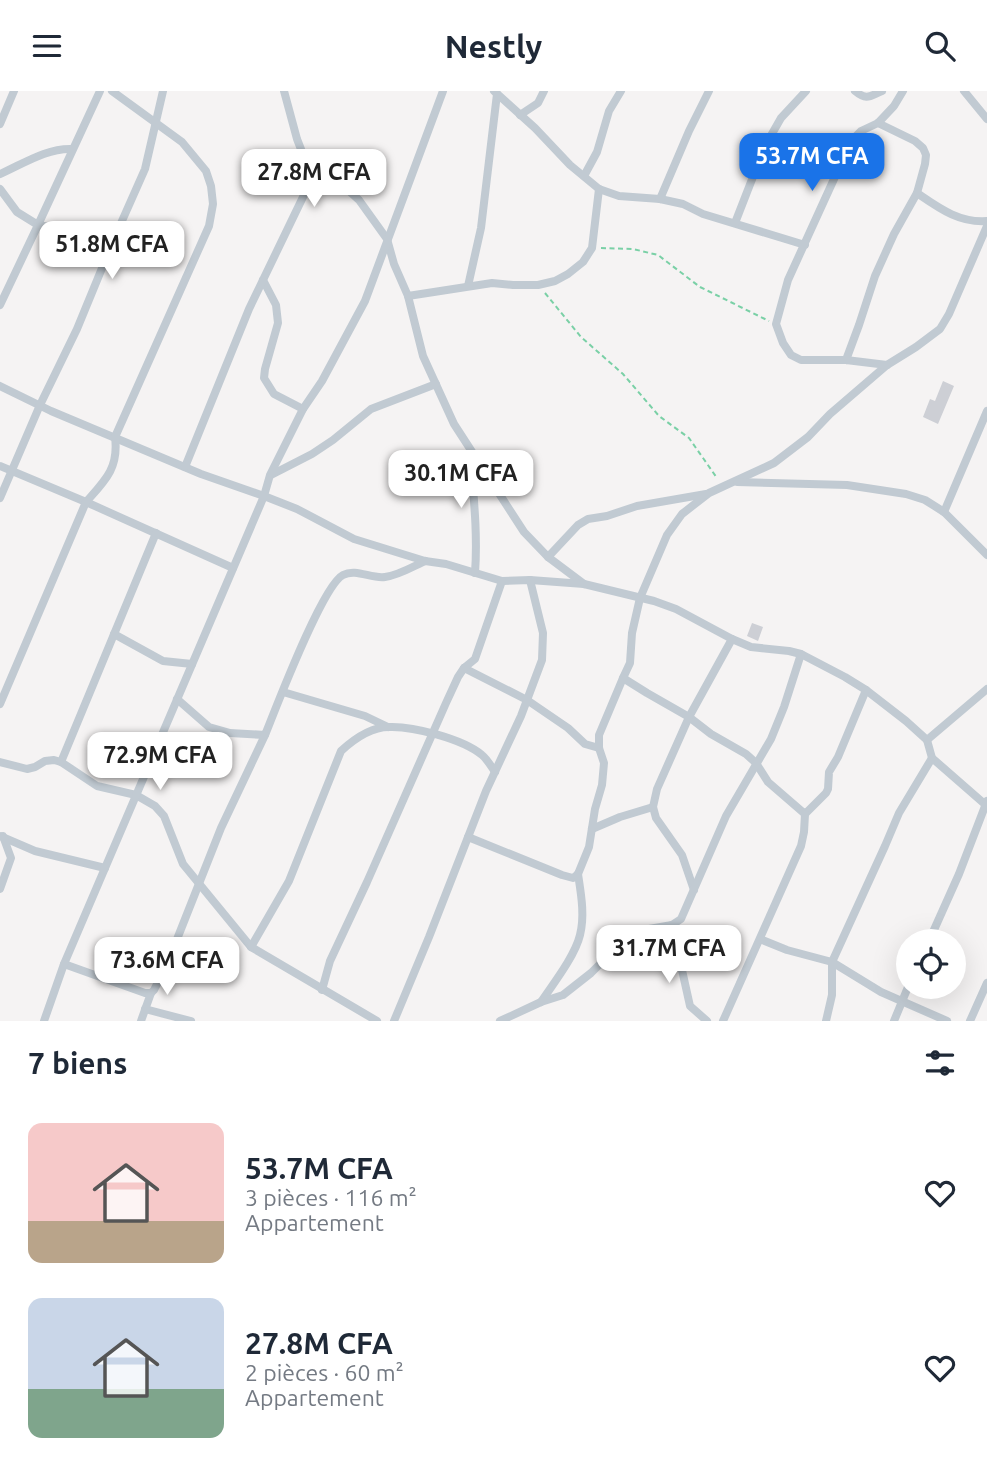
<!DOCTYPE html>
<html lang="fr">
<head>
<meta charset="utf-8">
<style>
	:root { --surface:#fff; --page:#f2f2f3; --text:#1f2937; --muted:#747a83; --accent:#1a73e8 }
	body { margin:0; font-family:Ubuntu,sans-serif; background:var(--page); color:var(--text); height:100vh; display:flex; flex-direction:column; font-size:26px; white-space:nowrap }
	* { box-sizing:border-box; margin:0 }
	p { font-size:23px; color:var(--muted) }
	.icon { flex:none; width:38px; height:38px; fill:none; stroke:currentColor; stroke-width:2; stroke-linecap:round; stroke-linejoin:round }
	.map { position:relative; height:930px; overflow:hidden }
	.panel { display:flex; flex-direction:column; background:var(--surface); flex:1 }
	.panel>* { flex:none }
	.fabs { position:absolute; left:896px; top:838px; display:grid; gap:14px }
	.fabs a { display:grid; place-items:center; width:70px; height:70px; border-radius:50%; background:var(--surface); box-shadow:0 7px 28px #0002; font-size:35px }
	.price { position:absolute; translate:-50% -60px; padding:0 16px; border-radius:14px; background:#fff; color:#222; font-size:23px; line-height:46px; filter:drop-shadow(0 2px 4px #0008) }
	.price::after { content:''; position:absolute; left:50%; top:42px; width:21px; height:16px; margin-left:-10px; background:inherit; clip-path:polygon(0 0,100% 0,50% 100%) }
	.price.selected { background:var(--accent); color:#fff }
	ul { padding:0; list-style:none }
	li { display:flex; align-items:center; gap:21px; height:175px; padding:0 28px }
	li span { display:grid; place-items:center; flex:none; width:196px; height:140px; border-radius:14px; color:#555 }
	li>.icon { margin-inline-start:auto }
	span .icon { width:84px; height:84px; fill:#fffc; stroke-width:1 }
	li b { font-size:30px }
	h2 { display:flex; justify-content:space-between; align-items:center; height:84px; padding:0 28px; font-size:30px }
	header { display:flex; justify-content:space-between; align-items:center; height:91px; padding:0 28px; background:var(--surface); font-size:32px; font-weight:700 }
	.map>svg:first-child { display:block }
</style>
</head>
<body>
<header><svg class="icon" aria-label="menu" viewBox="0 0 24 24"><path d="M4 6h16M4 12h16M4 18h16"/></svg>Nestly<svg class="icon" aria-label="search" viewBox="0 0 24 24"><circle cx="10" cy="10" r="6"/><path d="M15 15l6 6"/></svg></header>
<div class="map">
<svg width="987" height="930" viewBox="0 0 987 930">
	<rect width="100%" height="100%" fill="#f5f3f3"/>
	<g fill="#cdcfd5">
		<path d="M943,290L954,295L938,333L923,326L930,308L935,310Z"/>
		<path d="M752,532L763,536L758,550L747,545Z"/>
	</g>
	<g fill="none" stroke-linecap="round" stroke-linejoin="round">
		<g stroke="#7ad0a6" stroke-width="2" stroke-dasharray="5 3.5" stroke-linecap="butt">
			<path d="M601,157L633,158L658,164L700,196L769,230"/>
			<path d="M545,202L581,246L623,283L659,325L689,347L717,387"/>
		</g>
		<g stroke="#c1cad2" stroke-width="8">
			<path d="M284,0L297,48L304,66L316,79L348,99L359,109L387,148L394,173L408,205L423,265L454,333L524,441L548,466L584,493"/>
			<path d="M494,0L535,37L570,74L599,98L619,105L660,108L683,113L703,123L805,154"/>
			<path d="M855,0C867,10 870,5 882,0"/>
			<path d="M964,0L987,28"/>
			<path d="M520,24L538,12L544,0"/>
			<path d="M0,33L14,0"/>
			<path d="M0,83C23,73 46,57 72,58"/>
			<path d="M584,85L597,61L609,20L621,0"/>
			<path d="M0,98L17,121L38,134L0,214"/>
			<path d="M917,102C939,117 959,132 987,130"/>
			<path d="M660,108L689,40L709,0"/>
			<path d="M735,132L765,55L781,27L806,0"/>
			<path d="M987,135L949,223L940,238L916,256L887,274L830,323L808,346L774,372L709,402L682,423L667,444L640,507L632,542L630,572L623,587L647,602L689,626L711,643L746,663L756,672L768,691L805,723L826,702L828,698L829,681L838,666L866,599L906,630L927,649L987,598"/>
			<path d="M114,148L145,78L163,0"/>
			<path d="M263,189L276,214L278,232L265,278L264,287L274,303L303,318"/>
			<path d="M468,195L481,137L497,3"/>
			<path d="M408,205L492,192L513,194H538L555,190L568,183L583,171L592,157L599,98"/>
			<path d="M846,269L859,234L875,185L894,143L917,102L925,73L926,64L923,57L915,50L878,32"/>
			<path d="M887,274L846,269H801L791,264L783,252L776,233L788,189L839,77L855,46L861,40L878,32L894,15L903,0"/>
			<path d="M0,295L51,320L201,383L264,405L297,418L354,448L425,470L446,473L502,490L530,489L584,493L654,510L676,518L732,548L751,556L789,560L801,563L845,586L866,599"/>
			<path d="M470,359C473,400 478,441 475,482"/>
			<path d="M0,375L86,411L233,477"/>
			<path d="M185,376L249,218L316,79"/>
			<path d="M271,384L312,363L333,349L371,318L436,293"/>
			<path d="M737,391L847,394L906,403L925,409L944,421L987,464"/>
			<path d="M0,407L40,314L77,238L114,148L38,134L100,0"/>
			<path d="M944,421L987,320"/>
			<path d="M548,466L578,434L588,428L607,425L637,415L706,403"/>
			<path d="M114,543L163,570L192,573"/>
			<path d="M464,577L527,609L568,637L585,653L599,657"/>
			<path d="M283,601L365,625L388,636"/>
			<path d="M177,608L209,636L230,642L265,644C276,617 322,495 343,484C356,477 371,488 385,486C399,484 412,476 425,470"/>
			<path d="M0,613L86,411C105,390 119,377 115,346L209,135L213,113L211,95L206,80L182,51L112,0"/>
			<path d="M927,649L932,667L987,715"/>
			<path d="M0,671L27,678L35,676L45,670L54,669L61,671L97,695L136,704L155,715L164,725L183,773L251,856L377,930"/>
			<path d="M61,671L156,442"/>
			<path d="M592,738L620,726L653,716"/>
			<path d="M0,745L35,760L105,777"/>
			<path d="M468,746L562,784L573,787L578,783L589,756L595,718L602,694L604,672L599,657V644L623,587"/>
			<path d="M0,798L11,767L3,745"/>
			<path d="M694,799L682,764L656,727L653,716L657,698L689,626L732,548"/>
			<path d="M672,834L690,915L707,930"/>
			<path d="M760,848L787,859L832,871L885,755L899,722L932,667"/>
			<path d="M929,850L959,783L987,710"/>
			<path d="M251,856L289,790L341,660C354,648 371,636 389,636C413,635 463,648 482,664C487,668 491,675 495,681"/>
			<path d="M64,873L145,902H151L154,899L168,871L221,737L265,644"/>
			<path d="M322,899L330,870L367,791L446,612L458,586L464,577L475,568L502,490"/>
			<path d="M541,911C553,893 575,865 580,844C585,824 581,803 578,783"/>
			<path d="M145,918L191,930"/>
			<path d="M44,930L64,873L264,405L270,384L303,318L322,290L365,210L443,0"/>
			<path d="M141,930L151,902"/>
			<path d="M394,930L429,846L486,700L521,625L542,569L543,542L530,489"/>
			<path d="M500,930L541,911L563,904L591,882L620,853L649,838L672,834L681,828L726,725L771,648L784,616L801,563"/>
			<path d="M723,930L801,755L804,741L805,723"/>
			<path d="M826,930L832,904V871L881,901L947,930"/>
			<path d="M894,930L908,896"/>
			<path d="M970,930L987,892"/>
		</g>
	</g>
</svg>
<div class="fabs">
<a><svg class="icon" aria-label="locate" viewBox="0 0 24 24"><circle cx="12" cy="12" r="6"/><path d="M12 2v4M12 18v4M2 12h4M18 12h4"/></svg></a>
</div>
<b class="price selected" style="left:812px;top:102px">53.7M CFA</b>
<b class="price" style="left:314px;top:118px">27.8M CFA</b>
<b class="price" style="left:112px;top:190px">51.8M CFA</b>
<b class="price" style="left:461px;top:419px">30.1M CFA</b>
<b class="price" style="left:160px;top:701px">72.9M CFA</b>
<b class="price" style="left:669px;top:894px">31.7M CFA</b>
<b class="price" style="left:167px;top:906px">73.6M CFA</b>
</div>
<section class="panel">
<h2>7 biens<svg class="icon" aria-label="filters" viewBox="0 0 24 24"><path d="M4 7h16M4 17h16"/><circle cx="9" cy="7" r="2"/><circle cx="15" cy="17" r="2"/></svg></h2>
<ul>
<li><span style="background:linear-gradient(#f6c9c9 70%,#b9a48a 0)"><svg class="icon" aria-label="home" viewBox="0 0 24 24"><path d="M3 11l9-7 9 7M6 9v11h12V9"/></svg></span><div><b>53.7M CFA</b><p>3 pièces · 116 m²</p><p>Appartement</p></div><svg class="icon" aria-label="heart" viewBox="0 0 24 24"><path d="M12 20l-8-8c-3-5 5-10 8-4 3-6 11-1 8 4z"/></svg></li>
<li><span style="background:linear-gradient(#c9d6e8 65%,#7fa58c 0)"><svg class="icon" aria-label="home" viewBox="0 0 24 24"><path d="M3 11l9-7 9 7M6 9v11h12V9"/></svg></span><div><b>27.8M CFA</b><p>2 pièces · 60 m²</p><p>Appartement</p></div><svg class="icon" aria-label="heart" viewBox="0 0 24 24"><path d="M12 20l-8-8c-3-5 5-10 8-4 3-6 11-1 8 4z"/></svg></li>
</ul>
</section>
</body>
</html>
